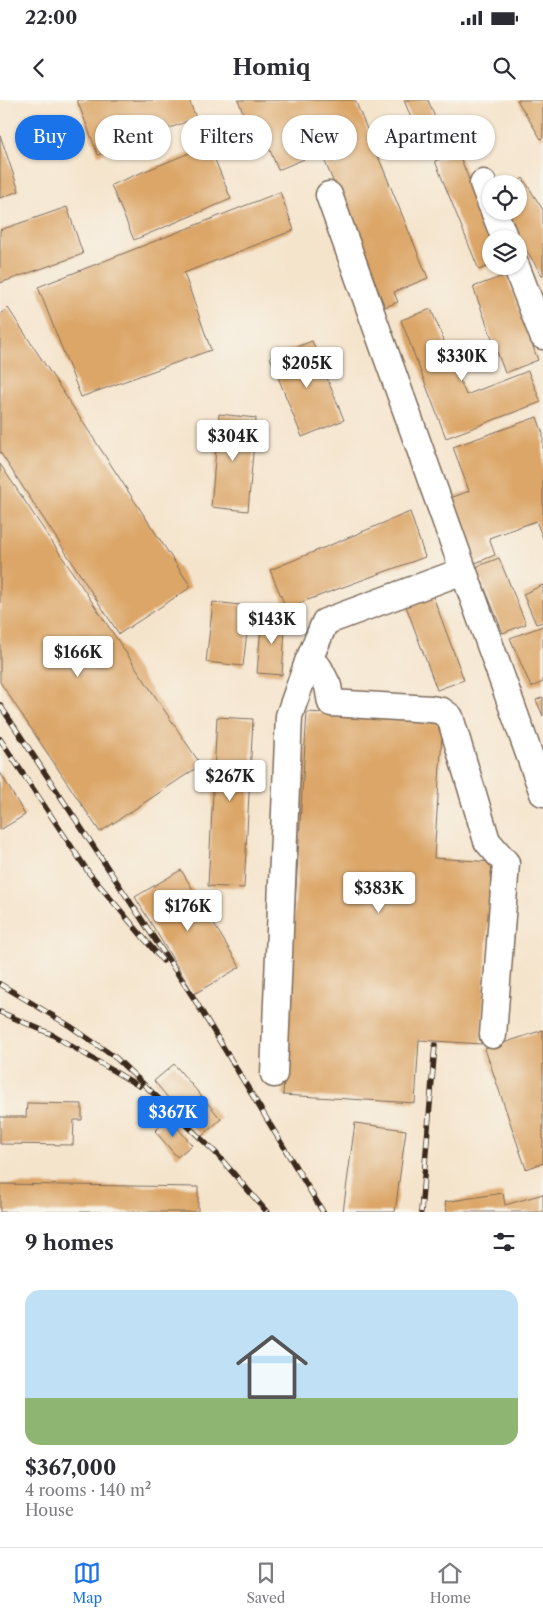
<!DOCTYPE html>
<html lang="en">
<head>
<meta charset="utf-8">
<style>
	:root { --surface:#fff; --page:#f7f7f7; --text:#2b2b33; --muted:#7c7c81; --line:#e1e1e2; --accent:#1a73e8 }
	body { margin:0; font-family:"Libre Caslon Text",serif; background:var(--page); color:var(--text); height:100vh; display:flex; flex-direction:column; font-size:19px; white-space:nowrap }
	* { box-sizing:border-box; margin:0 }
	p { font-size:16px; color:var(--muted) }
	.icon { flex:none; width:28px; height:28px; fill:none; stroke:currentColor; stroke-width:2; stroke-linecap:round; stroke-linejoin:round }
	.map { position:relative; height:1112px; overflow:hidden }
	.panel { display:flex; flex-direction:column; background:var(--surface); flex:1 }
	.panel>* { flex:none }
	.guide { position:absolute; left:15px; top:15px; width:514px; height:45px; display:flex; gap:10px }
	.buttons { position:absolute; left:482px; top:75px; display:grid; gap:10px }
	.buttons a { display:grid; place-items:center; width:45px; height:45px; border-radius:50%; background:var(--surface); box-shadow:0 1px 4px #0004; font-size:25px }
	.price { position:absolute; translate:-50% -42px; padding:0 11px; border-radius:5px; background:#fff; color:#222; font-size:16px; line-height:32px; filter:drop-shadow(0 1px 2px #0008) }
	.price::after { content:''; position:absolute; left:50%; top:30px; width:15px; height:11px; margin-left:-8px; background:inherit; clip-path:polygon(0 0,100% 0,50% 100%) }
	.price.current { background:var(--accent); color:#fff }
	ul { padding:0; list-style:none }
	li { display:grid; align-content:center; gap:10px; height:265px; padding:0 25px }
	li+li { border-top:1px solid var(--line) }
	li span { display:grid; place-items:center; height:155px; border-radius:15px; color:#555 }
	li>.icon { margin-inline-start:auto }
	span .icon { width:90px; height:90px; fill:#fffc; stroke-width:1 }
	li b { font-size:21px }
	h2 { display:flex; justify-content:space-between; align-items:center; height:60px; padding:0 25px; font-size:21px }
	.pill { padding:0 18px; border-radius:22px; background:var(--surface); box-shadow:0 1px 4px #0004; font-size:18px; line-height:45px }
	.pill.current { background:var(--accent); color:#fff }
	.status { display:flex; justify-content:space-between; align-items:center; height:35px; padding:0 25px; background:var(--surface); direction:ltr }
	.status svg { height:14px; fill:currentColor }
	header { display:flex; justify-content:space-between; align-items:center; height:65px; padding:0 25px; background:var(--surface); font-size:22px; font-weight:700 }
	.tabs { display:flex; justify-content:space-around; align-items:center; height:70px; border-top:1px solid var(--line); background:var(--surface); font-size:14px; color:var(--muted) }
	.tabs a { display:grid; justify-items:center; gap:2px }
	.tabs .current { color:var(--accent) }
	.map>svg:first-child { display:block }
</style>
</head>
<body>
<div class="status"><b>22:00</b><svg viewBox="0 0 49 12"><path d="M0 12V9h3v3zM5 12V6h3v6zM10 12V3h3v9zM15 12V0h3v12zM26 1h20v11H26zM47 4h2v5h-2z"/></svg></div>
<header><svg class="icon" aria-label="back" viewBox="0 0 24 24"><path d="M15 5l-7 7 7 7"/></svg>Homiq<svg class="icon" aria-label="search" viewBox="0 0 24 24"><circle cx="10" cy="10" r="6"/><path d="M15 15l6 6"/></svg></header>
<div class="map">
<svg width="543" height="1112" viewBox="0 0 543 1112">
	<rect width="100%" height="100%" fill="#f7f3e8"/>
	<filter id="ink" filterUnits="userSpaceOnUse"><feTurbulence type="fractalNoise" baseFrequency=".02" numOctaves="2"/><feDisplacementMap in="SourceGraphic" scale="10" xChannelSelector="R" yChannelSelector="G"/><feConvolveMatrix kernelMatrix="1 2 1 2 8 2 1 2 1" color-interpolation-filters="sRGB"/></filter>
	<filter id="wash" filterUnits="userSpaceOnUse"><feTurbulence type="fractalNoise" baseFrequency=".0096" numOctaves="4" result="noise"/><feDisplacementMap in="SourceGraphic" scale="20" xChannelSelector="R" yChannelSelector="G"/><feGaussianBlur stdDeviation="1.12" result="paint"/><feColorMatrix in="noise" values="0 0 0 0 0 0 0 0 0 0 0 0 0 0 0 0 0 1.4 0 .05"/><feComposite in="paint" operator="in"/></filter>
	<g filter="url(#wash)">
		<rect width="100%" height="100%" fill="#f5e4cc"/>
		<g id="blocks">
			<g fill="#dca668">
				<path d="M77,0H189L196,18L98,55Z"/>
				<path d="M238,0H355L428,178L394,192L398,202L385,207L321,52L278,70L265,38L255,42Z"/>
				<path d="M404,0H428L446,45L425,53Z"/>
				<path d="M517,0H543V37L541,39Z"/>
				<path d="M0,35L19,91L0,98Z"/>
				<path d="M209,45L231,99L134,140L111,85Z"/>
				<path d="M458,52L493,139H491V165L479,170L435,61Z"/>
				<path d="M523,78L543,110V177L502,111H519V84H515Z"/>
				<path d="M280,92L294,130L184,173L211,250L81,297L38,187Z"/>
				<path d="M67,107L83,154L0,183V130Z"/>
				<path d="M506,175L538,260L505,273L473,187Z"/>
				<path d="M8,208L191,487L119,534L0,352V214Z"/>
				<path d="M431,209L466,295L528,271L541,302L446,338L401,220Z"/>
				<path d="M312,241L344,320L302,337L270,257Z"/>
				<path d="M219,314L256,318L248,411L211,407Z"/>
				<path d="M537,317L543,334V438L536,421L489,438L495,455L473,464L448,399L469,391L453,347Z"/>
				<path d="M0,364L201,665L100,732L0,582Z"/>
				<path d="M410,412L425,457L286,508L270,470Z"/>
				<path d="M499,458L526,524L503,533L476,467Z"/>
				<path d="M543,485V522L536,524L523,494Z"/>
				<path d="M430,488L464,580L437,590L403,498Z"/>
				<path d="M213,502L250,506L243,566L206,562Z"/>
				<path d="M262,514L286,516L282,575L257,573Z"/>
				<path d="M543,526V582L531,587L510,538Z"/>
				<path d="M543,597V616L536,600Z"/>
				<path d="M307,612L443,620L434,758L492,762L481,944L419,940L415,1003L283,995Z"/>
				<path d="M217,617L253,619L244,788L208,786Z"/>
				<path d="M0,672L25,715L0,730Z"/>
				<path d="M181,770L240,867L194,894L135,797Z"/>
				<path d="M543,930V1063L526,1069L485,949Z"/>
				<path d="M174,964L221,1019L201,1037L154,981Z"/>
				<path d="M27,1003L82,1004V1020H74L73,1045L0,1044V1017H26Z"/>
				<path d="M169,1018L192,1045L177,1057L155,1031Z"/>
				<path d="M355,1023L406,1030L395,1112H343Z"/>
				<path d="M0,1084L198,1087V1112H0Z"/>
				<path d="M503,1093L505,1105L543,1094V1112H447L445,1102Z"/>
			</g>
		</g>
	</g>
	<g filter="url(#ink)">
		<use href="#blocks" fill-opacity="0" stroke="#7c6b5b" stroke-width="1"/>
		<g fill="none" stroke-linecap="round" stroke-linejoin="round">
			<defs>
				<g id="minor">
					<path d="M483,83L491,104"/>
					<path d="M329,95L543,693"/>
					<path d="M494,111L505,139"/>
					<path d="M516,166L543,236"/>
					<path d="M308,562L319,568L328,586L331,603L431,609L442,611L450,617L487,741L506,763L493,935"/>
					<path d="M274,974L289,616L308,562L325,522L463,471"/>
				</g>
			</defs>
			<use href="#minor" stroke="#7c6b5b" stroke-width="29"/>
			<use href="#minor" stroke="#fff" stroke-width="26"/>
			<defs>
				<g id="rail">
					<path d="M0,605L193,897L323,1112"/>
					<path d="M0,639L89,773L163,861"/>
					<path d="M0,884L70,926L116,958L215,1052L267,1112"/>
					<path d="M0,912L51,934L139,986"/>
					<path d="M421,1112L435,945"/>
				</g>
			</defs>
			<use href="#rail" stroke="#3b2a1e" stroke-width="5.5"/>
			<use href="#rail" stroke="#f7f3e8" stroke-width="4" stroke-dasharray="11" stroke-linecap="butt"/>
		</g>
	</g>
</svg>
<div class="buttons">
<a><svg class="icon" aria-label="locate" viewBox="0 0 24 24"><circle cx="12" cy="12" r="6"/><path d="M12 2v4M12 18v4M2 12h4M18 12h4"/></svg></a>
<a><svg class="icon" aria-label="layers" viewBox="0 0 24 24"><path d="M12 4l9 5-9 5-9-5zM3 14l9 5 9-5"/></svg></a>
</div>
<b class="price" style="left:462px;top:282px">$330K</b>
<b class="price" style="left:307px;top:289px">$205K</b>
<b class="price" style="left:233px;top:362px">$304K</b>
<b class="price" style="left:272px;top:545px">$143K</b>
<b class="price" style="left:78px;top:578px">$166K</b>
<b class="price" style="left:230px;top:702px">$267K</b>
<b class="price" style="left:379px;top:814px">$383K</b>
<b class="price" style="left:188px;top:832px">$176K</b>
<b class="price current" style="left:173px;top:1038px">$367K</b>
<div class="guide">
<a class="pill current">Buy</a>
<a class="pill">Rent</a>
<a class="pill">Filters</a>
<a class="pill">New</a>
<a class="pill">Apartment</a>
</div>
</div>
<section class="panel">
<h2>9 homes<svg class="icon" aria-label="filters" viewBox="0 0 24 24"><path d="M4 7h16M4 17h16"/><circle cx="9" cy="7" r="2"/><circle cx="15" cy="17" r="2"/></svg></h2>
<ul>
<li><span style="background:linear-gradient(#bfe0f5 70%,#8fb573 0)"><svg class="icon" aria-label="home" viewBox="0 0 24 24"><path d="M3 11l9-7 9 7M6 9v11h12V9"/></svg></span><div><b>$367,000</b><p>4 rooms · 140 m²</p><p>House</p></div></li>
</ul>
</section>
<nav class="tabs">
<a class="current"><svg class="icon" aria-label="map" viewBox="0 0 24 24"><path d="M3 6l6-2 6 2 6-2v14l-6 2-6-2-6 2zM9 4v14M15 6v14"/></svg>Map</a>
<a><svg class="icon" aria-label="saved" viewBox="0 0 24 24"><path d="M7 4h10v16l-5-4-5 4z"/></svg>Saved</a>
<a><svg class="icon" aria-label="home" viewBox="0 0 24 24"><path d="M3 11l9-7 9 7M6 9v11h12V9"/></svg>Home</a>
</nav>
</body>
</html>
